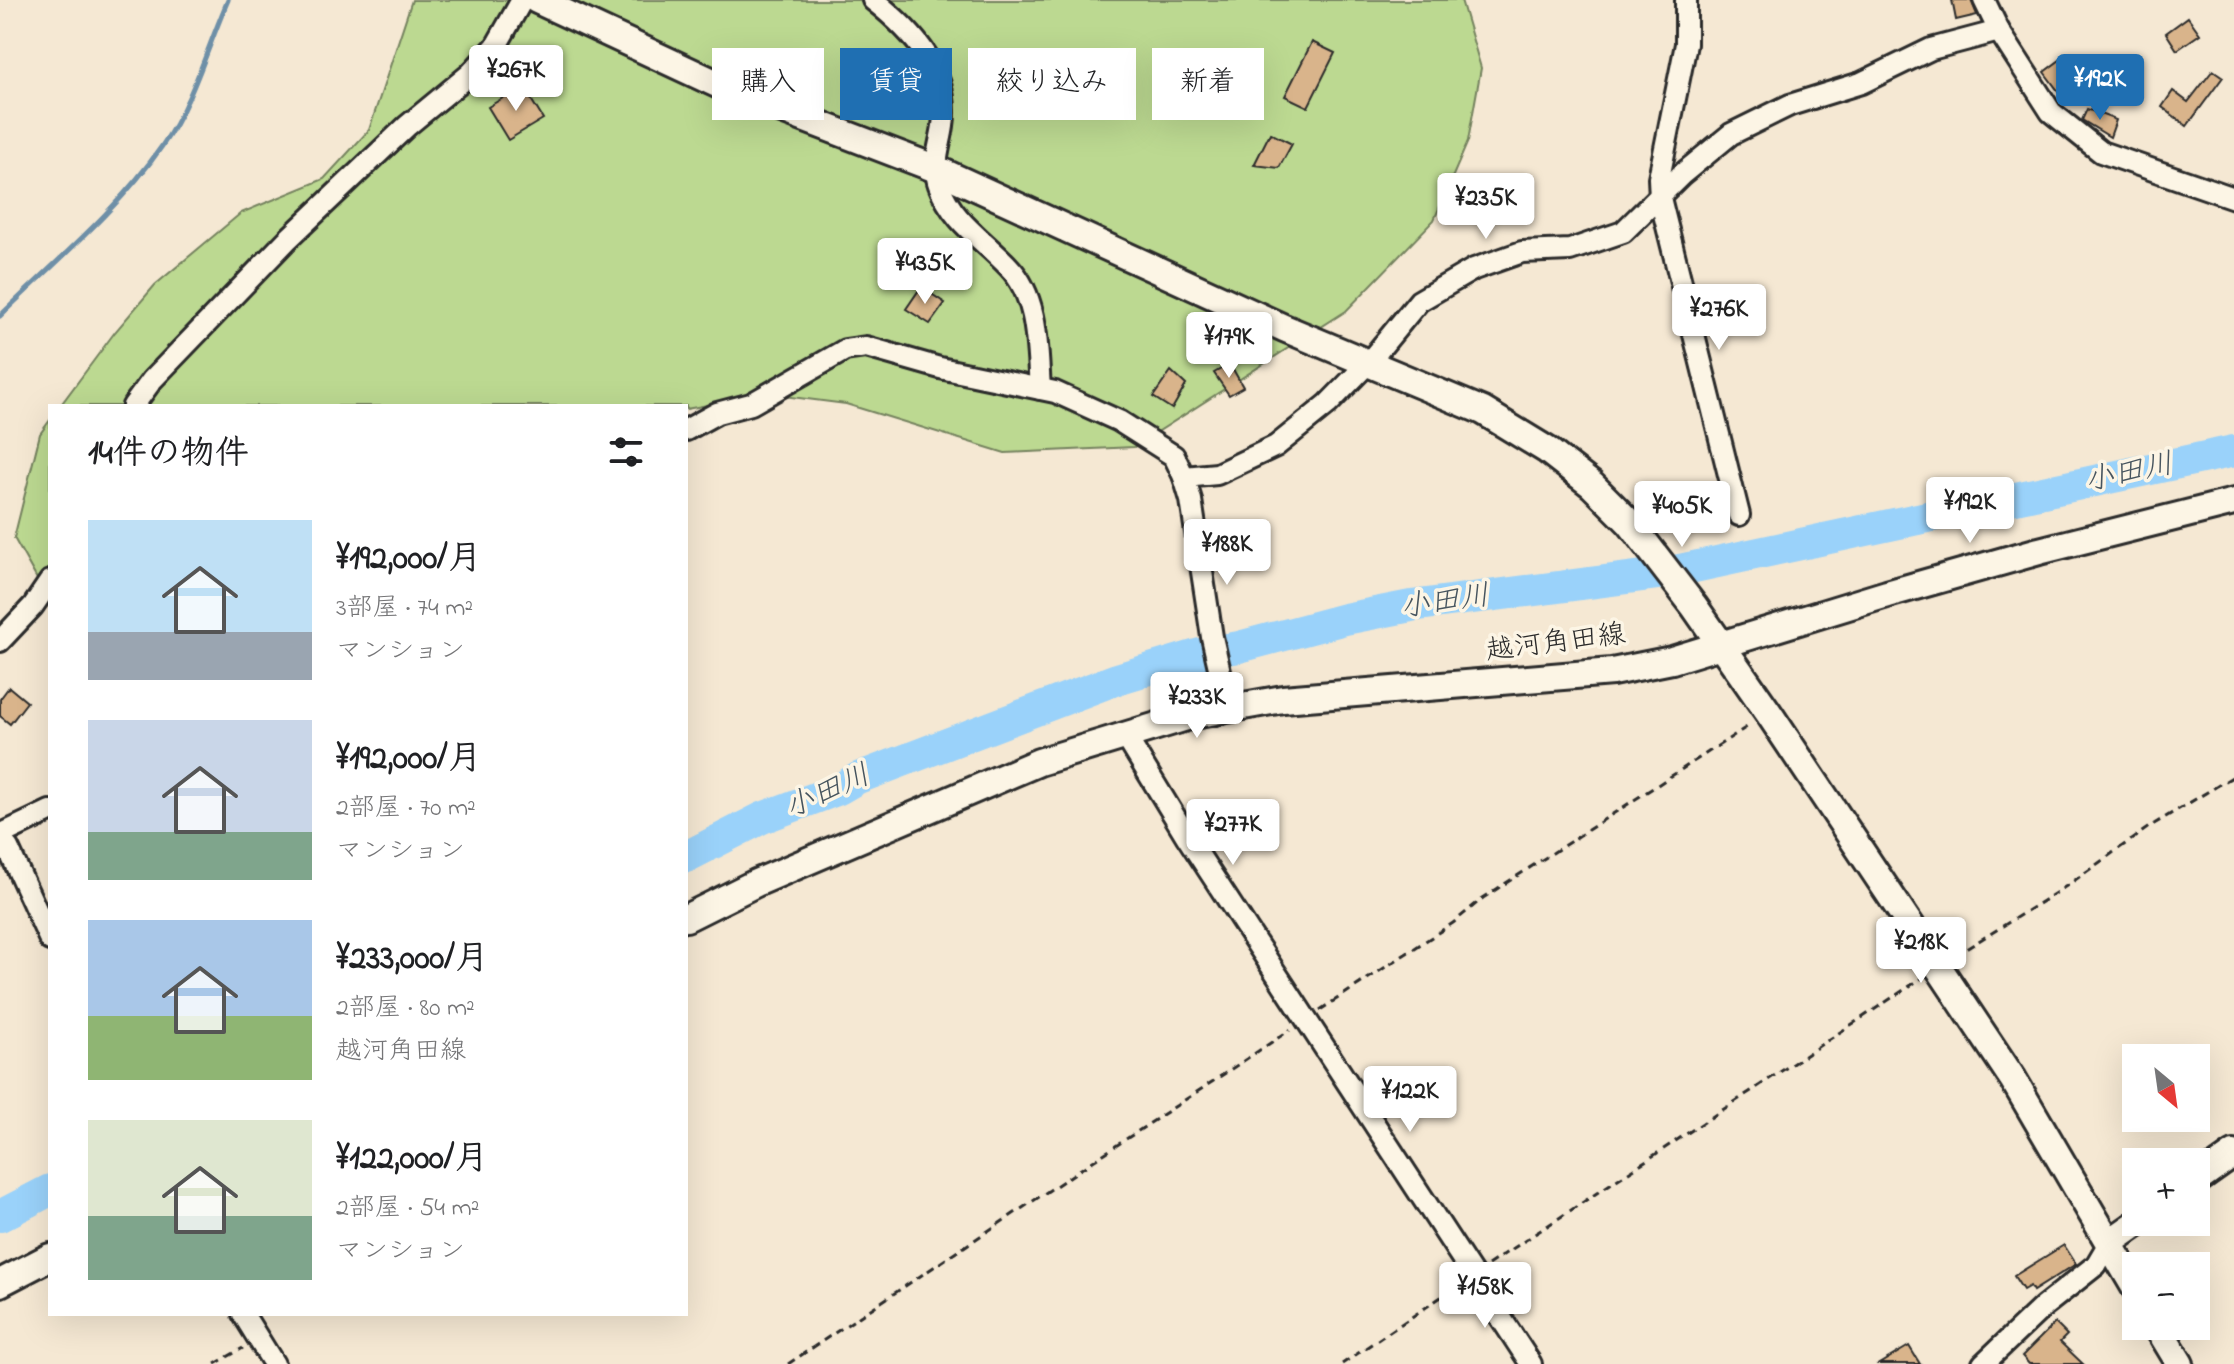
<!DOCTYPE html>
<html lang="ja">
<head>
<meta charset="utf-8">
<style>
	:root { --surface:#fff; --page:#f6f6f6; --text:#202124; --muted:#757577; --accent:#1f6fb2 }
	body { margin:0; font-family:"Indie Flower","Klee One",sans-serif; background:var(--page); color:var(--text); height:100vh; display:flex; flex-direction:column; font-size:30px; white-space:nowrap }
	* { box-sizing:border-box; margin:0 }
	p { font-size:26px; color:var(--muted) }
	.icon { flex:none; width:44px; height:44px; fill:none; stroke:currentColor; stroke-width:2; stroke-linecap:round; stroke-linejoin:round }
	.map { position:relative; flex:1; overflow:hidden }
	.sheet { position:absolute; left:48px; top:404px; width:640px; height:912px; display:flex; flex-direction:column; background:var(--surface); border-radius:0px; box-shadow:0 8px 32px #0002 }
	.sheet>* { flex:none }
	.top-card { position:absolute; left:712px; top:48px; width:760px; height:72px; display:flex; gap:16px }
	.needle { width:52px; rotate:151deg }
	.controls { position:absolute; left:2122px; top:1044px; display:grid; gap:16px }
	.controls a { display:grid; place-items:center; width:88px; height:88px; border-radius:0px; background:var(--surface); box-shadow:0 8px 32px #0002; font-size:40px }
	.price { position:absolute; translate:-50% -68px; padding:0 18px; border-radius:8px; background:#fff; color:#222; font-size:26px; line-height:52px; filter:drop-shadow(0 2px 4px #0008) }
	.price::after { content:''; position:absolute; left:50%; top:48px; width:24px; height:18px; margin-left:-12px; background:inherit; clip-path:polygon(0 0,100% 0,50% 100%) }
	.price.selected { background:var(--accent); color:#fff }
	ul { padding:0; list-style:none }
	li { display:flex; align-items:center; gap:24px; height:200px; padding:0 40px }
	li span { display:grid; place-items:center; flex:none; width:224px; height:160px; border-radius:0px; color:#555 }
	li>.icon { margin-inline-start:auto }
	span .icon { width:96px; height:96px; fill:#fffc; stroke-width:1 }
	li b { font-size:34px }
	h2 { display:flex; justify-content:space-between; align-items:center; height:96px; padding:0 40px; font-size:34px }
	.chip { padding:0 28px; border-radius:0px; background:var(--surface); box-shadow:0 8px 32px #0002; font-size:28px; line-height:72px }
	.chip.selected { background:var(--accent); color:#fff }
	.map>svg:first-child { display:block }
</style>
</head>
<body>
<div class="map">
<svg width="2234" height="1364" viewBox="0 0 2234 1364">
	<rect width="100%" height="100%" fill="#f5e8d3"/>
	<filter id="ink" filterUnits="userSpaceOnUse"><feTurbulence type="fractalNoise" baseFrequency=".0125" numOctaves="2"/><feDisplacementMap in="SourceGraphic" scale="16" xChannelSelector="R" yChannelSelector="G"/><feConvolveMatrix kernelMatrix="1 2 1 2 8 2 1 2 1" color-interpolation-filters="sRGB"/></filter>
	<g filter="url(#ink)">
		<g fill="#bcd991" stroke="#74825e" stroke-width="2">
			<path d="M412,0H1461L1481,68L1468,141L1434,220L1346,311L1134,447L1005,453L846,404L768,394L686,409V406H60L115,332L155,285L241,213L324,179L369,130Z"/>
			<path d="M50,420V595L42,588L14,538L40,434Z"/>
		</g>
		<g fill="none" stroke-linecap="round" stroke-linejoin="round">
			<path stroke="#6e8fa7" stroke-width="5" d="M0,316C55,262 118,210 162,146C192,103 207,48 228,0"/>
			<g stroke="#9ad2fa" stroke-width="32">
				<path d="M686,857L762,818L839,789L858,778L1117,679L1200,654L1239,647L1345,619L1411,606L1666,573L2234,451"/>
				<path d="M0,1216L50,1190"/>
			</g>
		</g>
		<g fill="#d9b48b" stroke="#2b2b2b" stroke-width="2">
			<path d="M1952,0H1971L1977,15L1956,20Z"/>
			<path d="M2188,17L2200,34L2177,50L2166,33Z"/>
			<path d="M1312,42L1335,53L1308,107L1285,96Z"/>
			<path d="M2068,54L2083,75L2059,92L2044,72Z"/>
			<path d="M2213,70L2223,77L2187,126L2162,107L2173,91L2188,102Z"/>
			<path d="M2121,74L2135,85L2123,101L2109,90Z"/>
			<path d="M523,86L543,119L508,140L488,107Z"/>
			<path d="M2087,109L2116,120L2110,137L2082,120Z"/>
			<path d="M1270,133L1292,144L1279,168L1254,165Z"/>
			<path d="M921,287L945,303L930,324L906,309Z"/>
			<path d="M1230,364L1243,387L1229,395L1214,373Z"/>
			<path d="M1171,371L1186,385L1172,409L1153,397Z"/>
			<path d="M9,687L27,702L10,724L0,716V699Z"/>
			<path d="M2064,1245L2076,1264L2033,1291L2030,1286L2023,1290L2014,1276Z"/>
			<path d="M2055,1323L2067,1335L2060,1342L2083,1364H2029L2022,1356Z"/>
			<path d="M1909,1346L1920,1364H1879Z"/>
		</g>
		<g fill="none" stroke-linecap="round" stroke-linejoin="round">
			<defs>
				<g id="street">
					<path d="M873,0C912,31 951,71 943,126C940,147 932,165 939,185C953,223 983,239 1009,267C1039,298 1037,349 1040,389"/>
					<path d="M1686,0V44L1659,178L1660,198L1739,515"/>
					<path d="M1984,0L1999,31L2051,112L2101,152L2234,198"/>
					<path d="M133,406L152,380L287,240L407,126L470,74L496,46L522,0"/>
					<path d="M686,430L717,413L751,404L845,350L866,347L940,368L1055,392L1119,421L1174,456L1184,477L1191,500L1212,637L1228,707"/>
					<path d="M1184,477L1217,474L1276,446L1328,404L1369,362L1419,301L1474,269L1522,252L1570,250L1623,232L1681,175L1731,134L1790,105L1861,83L1931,49L1999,31"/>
					<path d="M0,641L33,606L50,581"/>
					<path d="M1125,735L1187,837L1531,1364"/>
					<path d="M0,835L50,811"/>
					<path d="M0,839L8,848L50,940"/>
					<path d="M243,1314L274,1364"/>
					<path d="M1983,1364L2044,1306L2096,1265L2109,1243"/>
				</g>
				<g id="secondary">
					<path d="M537,0L730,90L934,168L1284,328L1483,411L1547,450L1592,485L1630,523L1694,606L1768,712L2013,1079L2109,1243L2139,1222"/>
					<path d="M686,918L756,883L1039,762L1193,715L1283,699L1612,672L1672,660L1887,594L2039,551L2234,502"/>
					<path d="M2196,1181L2234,1154"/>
					<path d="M2109,1243L2136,1289"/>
					<path d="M0,1283L50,1257"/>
					<path d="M2157,1326L2180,1364"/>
				</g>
			</defs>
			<use href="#street" stroke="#2b2b2b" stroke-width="26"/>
			<use href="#secondary" stroke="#2b2b2b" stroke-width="32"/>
			<g stroke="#2b2b2b" stroke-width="3" stroke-dasharray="8 6" stroke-linecap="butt">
				<path d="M1955,956L2068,885L2149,827L2234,776"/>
				<path d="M1320,1010L1453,923L1483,898L1750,725"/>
				<path d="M1488,1265L1922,978"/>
				<path d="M215,1364L243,1348"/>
				<path d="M788,1364L1290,1030"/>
				<path d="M1342,1364L1459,1285"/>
			</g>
			<use href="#street" stroke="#fcf5e5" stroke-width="20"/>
			<use href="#secondary" stroke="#fcf5e5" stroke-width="26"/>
		</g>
	</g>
	<g text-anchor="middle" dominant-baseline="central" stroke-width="7" stroke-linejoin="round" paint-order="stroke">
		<g font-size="28" fill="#2b2b2b" stroke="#fcf5e5">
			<text transform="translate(1556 644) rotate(-7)">越河角田線</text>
		</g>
		<g font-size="30" font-style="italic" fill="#47555f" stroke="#fcf5e5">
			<text transform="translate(2129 474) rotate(-12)">小田川</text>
			<text transform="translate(1445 603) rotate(-8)">小田川</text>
			<text transform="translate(828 793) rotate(-24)">小田川</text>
		</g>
	</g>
</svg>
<div class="controls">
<a><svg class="needle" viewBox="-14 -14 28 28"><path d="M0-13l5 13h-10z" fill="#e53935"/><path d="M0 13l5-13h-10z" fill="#757577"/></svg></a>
<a>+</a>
<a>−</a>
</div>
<b class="price" style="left:516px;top:113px">¥267K</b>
<b class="price selected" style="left:2100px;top:122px">¥192K</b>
<b class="price" style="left:1486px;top:241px">¥235K</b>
<b class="price" style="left:925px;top:306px">¥435K</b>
<b class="price" style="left:1719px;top:352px">¥276K</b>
<b class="price" style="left:1229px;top:380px">¥179K</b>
<b class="price" style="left:1970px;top:545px">¥192K</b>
<b class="price" style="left:1682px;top:549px">¥405K</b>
<b class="price" style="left:1227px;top:587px">¥188K</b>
<b class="price" style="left:1197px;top:740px">¥233K</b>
<b class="price" style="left:1233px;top:867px">¥277K</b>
<b class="price" style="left:1921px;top:985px">¥218K</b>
<b class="price" style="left:1410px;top:1134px">¥122K</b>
<b class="price" style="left:1485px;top:1330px">¥158K</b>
<div class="top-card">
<a class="chip">購入</a>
<a class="chip selected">賃貸</a>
<a class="chip">絞り込み</a>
<a class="chip">新着</a>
</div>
<section class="sheet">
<h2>14件の物件<svg class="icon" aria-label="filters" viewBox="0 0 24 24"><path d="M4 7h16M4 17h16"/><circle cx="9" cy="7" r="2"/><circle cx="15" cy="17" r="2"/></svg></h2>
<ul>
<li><span style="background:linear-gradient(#bfe0f5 70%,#9aa5b1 0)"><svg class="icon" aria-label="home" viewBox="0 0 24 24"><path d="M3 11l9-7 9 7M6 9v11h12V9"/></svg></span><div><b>¥192,000/月</b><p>3部屋 · 74 m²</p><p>マンション</p></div></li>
<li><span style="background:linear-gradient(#c9d6e8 70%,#7fa58c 0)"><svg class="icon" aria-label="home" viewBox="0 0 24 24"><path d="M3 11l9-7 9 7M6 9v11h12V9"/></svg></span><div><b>¥192,000/月</b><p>2部屋 · 70 m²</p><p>マンション</p></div></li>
<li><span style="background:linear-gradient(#a9c7e8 60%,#8fb573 0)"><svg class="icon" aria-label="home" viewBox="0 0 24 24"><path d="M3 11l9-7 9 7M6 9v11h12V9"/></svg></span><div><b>¥233,000/月</b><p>2部屋 · 80 m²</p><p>越河角田線</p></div></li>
<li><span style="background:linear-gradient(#dfe7d0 60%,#7fa58c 0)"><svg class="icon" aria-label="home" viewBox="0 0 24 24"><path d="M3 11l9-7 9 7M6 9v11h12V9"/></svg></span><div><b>¥122,000/月</b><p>2部屋 · 54 m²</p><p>マンション</p></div></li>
</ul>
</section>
</div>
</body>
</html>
